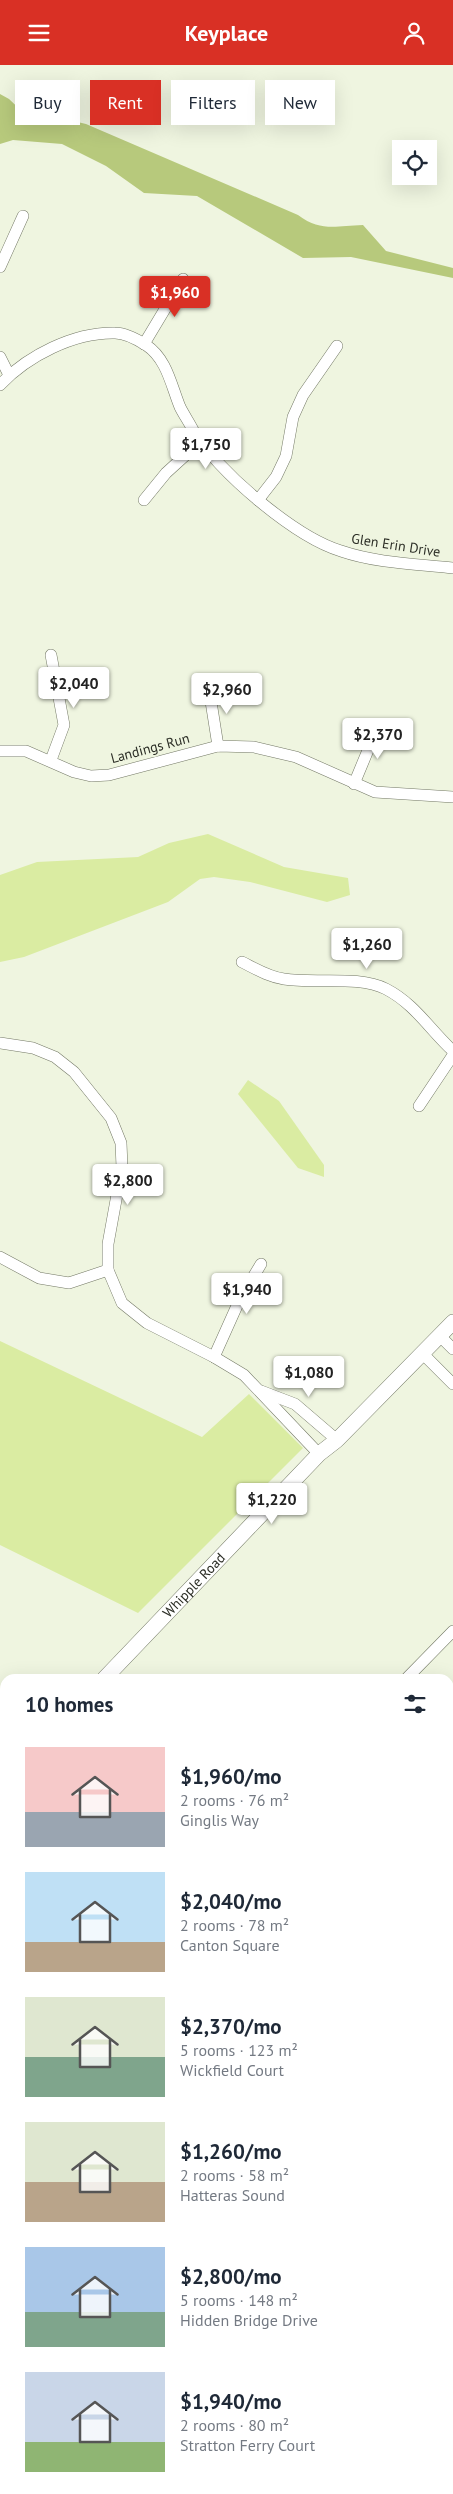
<!DOCTYPE html>
<html lang="en">
<head>
<meta charset="utf-8">
<style>
	:root { --surface:#fff; --page:#f6f6f7; --text:#1f2937; --muted:#747a83; --accent:#d93025 }
	body { margin:0; font-family:"PT Sans",sans-serif; background:var(--page); color:var(--text); height:100vh; display:flex; flex-direction:column; font-size:19px; white-space:nowrap }
	* { box-sizing:border-box; margin:0 }
	p { font-size:16px; color:var(--muted) }
	.icon { flex:none; width:28px; height:28px; fill:none; stroke:currentColor; stroke-width:2; stroke-linecap:round; stroke-linejoin:round }
	.map { position:relative; flex:1; overflow:hidden }
	.details { position:absolute; left:0px; top:1609px; width:454px; height:821px; display:flex; flex-direction:column; background:var(--surface); border-radius:15px 15px 0 0; box-shadow:0 5px 20px #0002 }
	.details>* { flex:none }
	.top-card { position:absolute; left:15px; top:15px; width:424px; height:45px; display:flex; gap:10px }
	.tools { position:absolute; left:392px; top:75px; display:grid; gap:10px }
	.tools a { display:grid; place-items:center; width:45px; height:45px; border-radius:0px; background:var(--surface); box-shadow:0 5px 20px #0002; font-size:25px }
	.price { position:absolute; translate:-50% -42px; padding:0 11px; border-radius:5px; background:#fff; color:#222; font-size:16px; line-height:32px; filter:drop-shadow(0 1px 2px #0008) }
	.price::after { content:''; position:absolute; left:50%; top:30px; width:15px; height:11px; margin-left:-8px; background:inherit; clip-path:polygon(0 0,100% 0,50% 100%) }
	.price.selected { background:var(--accent); color:#fff }
	ul { padding:0; list-style:none }
	li { display:flex; align-items:center; gap:15px; height:125px; padding:0 25px }
	li span { display:grid; place-items:center; flex:none; width:140px; height:100px; border-radius:0px; color:#555 }
	li>.icon { margin-inline-start:auto }
	span .icon { width:60px; height:60px; fill:#fffc; stroke-width:1 }
	li b { font-size:21px }
	h2 { display:flex; justify-content:space-between; align-items:center; height:60px; padding:0 25px; font-size:21px }
	.tag { padding:0 18px; border-radius:0px; background:var(--surface); box-shadow:0 5px 20px #0002; font-size:18px; line-height:45px }
	.tag.selected { background:var(--accent); color:#fff }
	header { display:flex; justify-content:space-between; align-items:center; height:65px; padding:0 25px; background:var(--accent); color:#fff; font-size:22px; font-weight:600 }
	.map>svg:first-child { display:block }
</style>
</head>
<body>
<header><svg class="icon" aria-label="menu" viewBox="0 0 24 24"><path d="M4 6h16M4 12h16M4 18h16"/></svg>Keyplace<svg class="icon" aria-label="person" viewBox="0 0 24 24"><circle cx="12" cy="8" r="4"/><path d="M4 21q1-7 8-7t8 7"/></svg></header>
<div class="map">
<svg width="453" height="2429" viewBox="0 0 453 2429">
	<rect width="100%" height="100%" fill="#eff5e0"/>
	<g fill="#daeca2">
		<path d="M208,769L284,802L348,813L350,830L327,837L250,817L214,812L200,814L168,837L24,892L0,897V810L37,797L138,792L169,778Z"/>
		<path d="M248,1015L279,1036L324,1100V1112L298,1103L238,1029Z"/>
		<path d="M0,1276L202,1372L249,1329L303,1383L138,1548L0,1480Z"/>
		<path d="M0,2200L5,2201V2292L0,2290Z"/>
	</g>
	<path fill="#b7c97c" d="M0,29L9,34L29,53L46,56L61,53L86,59L298,150C321,167 335,161 363,160L386,186L453,203V213L351,192L303,193L197,131L144,128L106,101L62,79L13,75L0,79Z"/>
	<path fill="#96a75b" d="M453,2385V2427L449,2429H396L401,2425H449V2388Z"/>
	<g fill="none" stroke-linecap="round" stroke-linejoin="round">
		<defs>
			<g id="street">
				<path d="M0,202L23,151"/>
				<path d="M144,279L183,214"/>
				<path d="M0,292L9,310"/>
				<path d="M0,320C27,291 74,267 115,268C124,268 138,275 146,280C167,294 171,320 180,342C184,350 189,357 193,365C217,406 295,472 341,486C376,498 416,499 453,503"/>
				<path d="M144,435L166,408L200,377"/>
				<path d="M258,435L276,412L286,391L293,352L303,330L337,281"/>
				<path d="M209,624L218,681"/>
				<path d="M0,686H26L74,707L91,711L109,710L218,681L254,682L296,692L375,727L453,732"/>
				<path d="M51,695L64,660L51,590"/>
				<path d="M354,719L378,661"/>
				<path d="M242,897C256,904 269,912 284,914C315,919 359,910 386,924C415,939 430,965 453,986"/>
				<path d="M0,978L33,983L55,992L74,1007L111,1053L121,1078L122,1102L108,1179V1205L122,1238L147,1258L214,1292L244,1310L319,1389"/>
				<path d="M419,1041L453,990"/>
				<path d="M0,1192L39,1213L69,1218L108,1205"/>
				<path d="M440,1271L453,1284"/>
				<path d="M422,1288L453,1319"/>
				<path d="M214,1292L240,1234L261,1199"/>
				<path d="M261,1326L295,1339L337,1375"/>
				<path d="M406,1614L453,1566"/>
				<path d="M0,1654L5,1657"/>
				<path d="M449,1783L453,1787"/>
				<path d="M0,1930L5,1931"/>
				<path d="M449,2054L453,2057"/>
				<path d="M449,2309L453,2306"/>
				<path d="M104,2429V2425"/>
				<path d="M256,2429L260,2425"/>
			</g>
			<g id="secondary">
				<path id="s1" d="M104,1614L319,1389L337,1375L453,1257"/>
				<path d="M0,1719L5,1714"/>
			</g>
		</defs>
		<use href="#street" stroke="#737865" stroke-width="12"/>
		<use href="#secondary" stroke="#737865" stroke-width="16"/>
		<use href="#street" stroke="#fff" stroke-width="11"/>
		<use href="#secondary" stroke="#fff" stroke-width="15"/>
	</g>
	<g text-anchor="middle" dominant-baseline="central" stroke-width="4" stroke-linejoin="round" paint-order="stroke">
		<g font-size="14" fill="#2c2e26" stroke="#eff5e0">
			<text transform="translate(396 480) rotate(9)">Glen Erin Drive</text>
			<text transform="translate(150 683) rotate(-15)">Landings Run</text>
			<text stroke="none"><textPath href="#s1" startOffset="130">Whipple Road</textPath></text>
		</g>
	</g>
</svg>
<div class="tools">
<a><svg class="icon" aria-label="locate" viewBox="0 0 24 24"><circle cx="12" cy="12" r="6"/><path d="M12 2v4M12 18v4M2 12h4M18 12h4"/></svg></a>
</div>
<b class="price selected" style="left:175px;top:253px">$1,960</b>
<b class="price" style="left:206px;top:405px">$1,750</b>
<b class="price" style="left:74px;top:644px">$2,040</b>
<b class="price" style="left:227px;top:650px">$2,960</b>
<b class="price" style="left:378px;top:695px">$2,370</b>
<b class="price" style="left:367px;top:905px">$1,260</b>
<b class="price" style="left:128px;top:1141px">$2,800</b>
<b class="price" style="left:247px;top:1250px">$1,940</b>
<b class="price" style="left:309px;top:1333px">$1,080</b>
<b class="price" style="left:272px;top:1460px">$1,220</b>
<div class="top-card">
<a class="tag">Buy</a>
<a class="tag selected">Rent</a>
<a class="tag">Filters</a>
<a class="tag">New</a>
</div>
<section class="details">
<h2>10 homes<svg class="icon" aria-label="filters" viewBox="0 0 24 24"><path d="M4 7h16M4 17h16"/><circle cx="9" cy="7" r="2"/><circle cx="15" cy="17" r="2"/></svg></h2>
<ul>
<li><span style="background:linear-gradient(#f6c9c9 65%,#9aa5b1 0)"><svg class="icon" aria-label="home" viewBox="0 0 24 24"><path d="M3 11l9-7 9 7M6 9v11h12V9"/></svg></span><div><b>$1,960/mo</b><p>2 rooms · 76 m²</p><p>Ginglis Way</p></div></li>
<li><span style="background:linear-gradient(#bfe0f5 70%,#b9a48a 0)"><svg class="icon" aria-label="home" viewBox="0 0 24 24"><path d="M3 11l9-7 9 7M6 9v11h12V9"/></svg></span><div><b>$2,040/mo</b><p>2 rooms · 78 m²</p><p>Canton Square</p></div></li>
<li><span style="background:linear-gradient(#dfe7d0 60%,#7fa58c 0)"><svg class="icon" aria-label="home" viewBox="0 0 24 24"><path d="M3 11l9-7 9 7M6 9v11h12V9"/></svg></span><div><b>$2,370/mo</b><p>5 rooms · 123 m²</p><p>Wickfield Court</p></div></li>
<li><span style="background:linear-gradient(#dfe7d0 60%,#b9a48a 0)"><svg class="icon" aria-label="home" viewBox="0 0 24 24"><path d="M3 11l9-7 9 7M6 9v11h12V9"/></svg></span><div><b>$1,260/mo</b><p>2 rooms · 58 m²</p><p>Hatteras Sound</p></div></li>
<li><span style="background:linear-gradient(#a9c7e8 65%,#7fa58c 0)"><svg class="icon" aria-label="home" viewBox="0 0 24 24"><path d="M3 11l9-7 9 7M6 9v11h12V9"/></svg></span><div><b>$2,800/mo</b><p>5 rooms · 148 m²</p><p>Hidden Bridge Drive</p></div></li>
<li><span style="background:linear-gradient(#c9d6e8 70%,#8fb573 0)"><svg class="icon" aria-label="home" viewBox="0 0 24 24"><path d="M3 11l9-7 9 7M6 9v11h12V9"/></svg></span><div><b>$1,940/mo</b><p>2 rooms · 80 m²</p><p>Stratton Ferry Court</p></div></li>
</ul>
</section>
</div>
</body>
</html>
